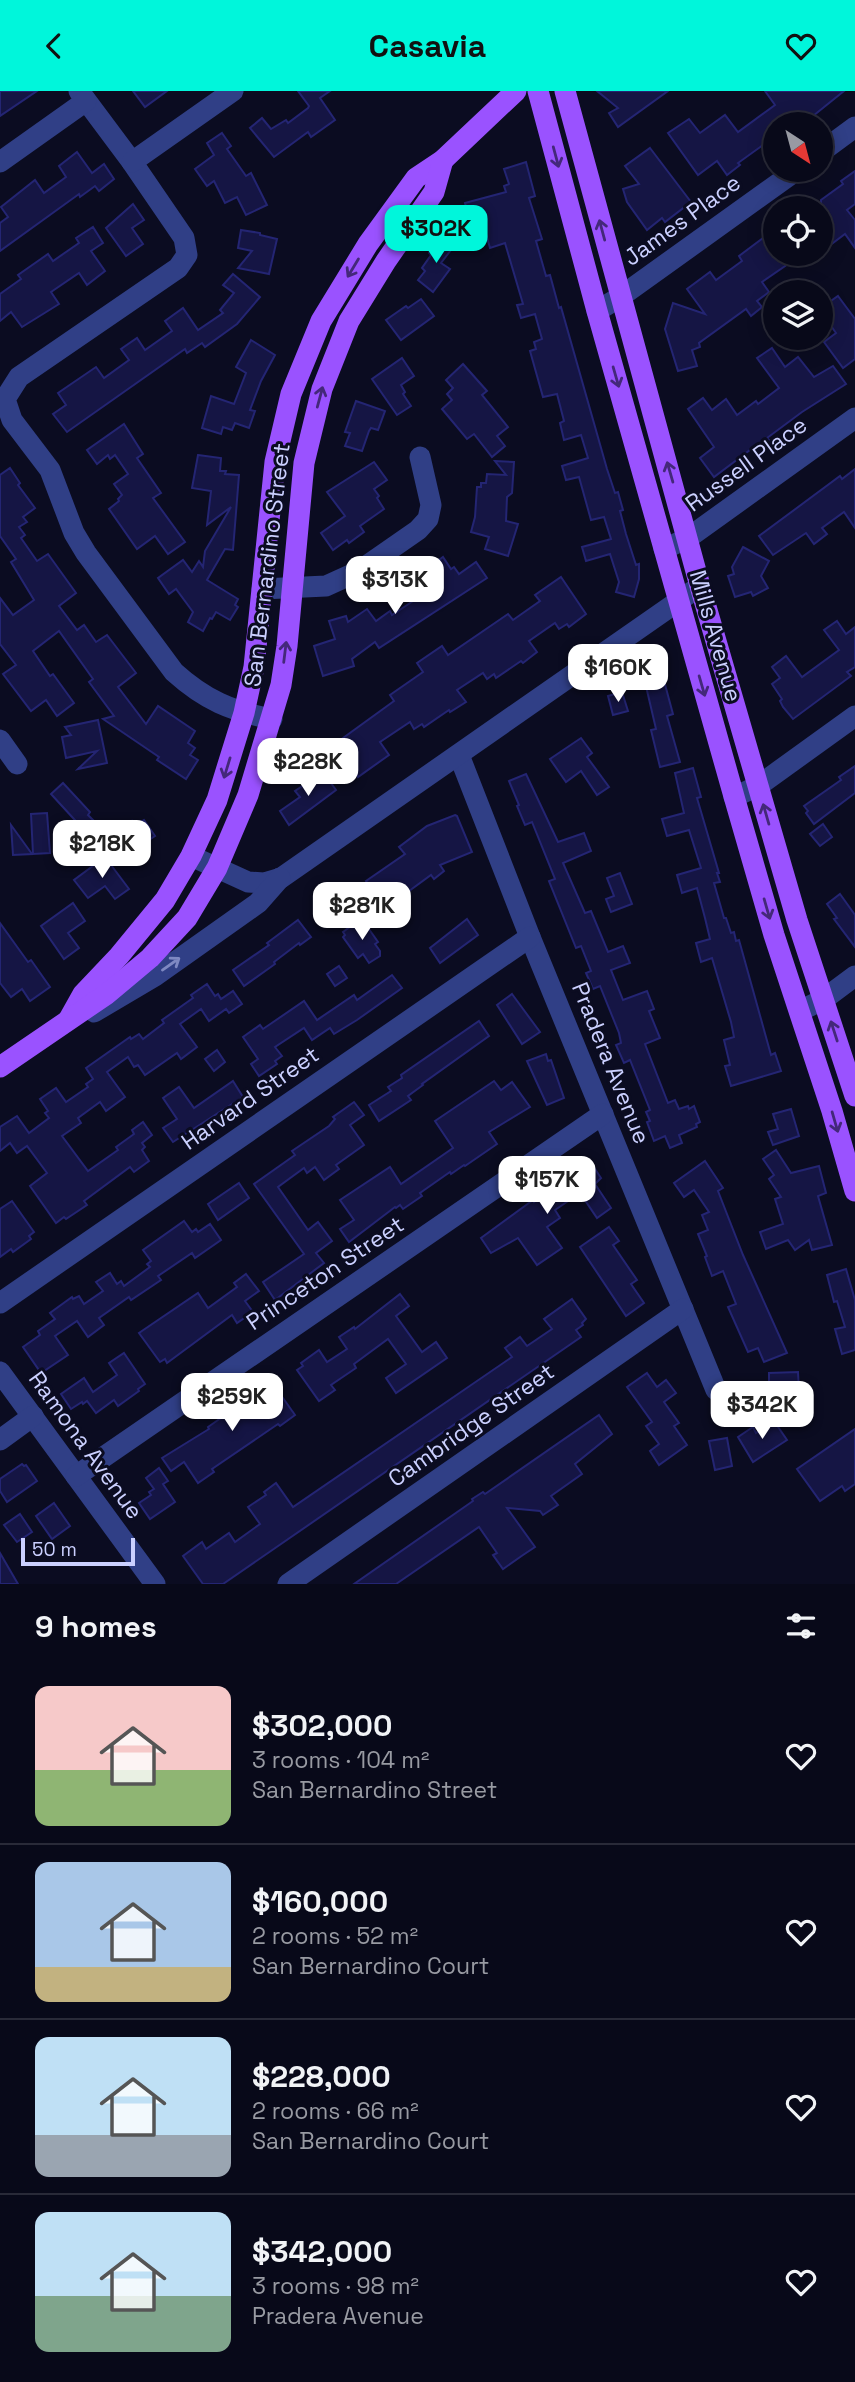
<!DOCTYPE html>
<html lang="en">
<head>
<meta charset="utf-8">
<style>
	:root { --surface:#080919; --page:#111222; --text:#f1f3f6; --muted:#989aa2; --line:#292a38; --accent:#00f6db }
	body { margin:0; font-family:"Space Grotesk",sans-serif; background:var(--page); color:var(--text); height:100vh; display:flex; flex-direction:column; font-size:26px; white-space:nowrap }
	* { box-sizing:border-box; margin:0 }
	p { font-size:23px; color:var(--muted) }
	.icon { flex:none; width:38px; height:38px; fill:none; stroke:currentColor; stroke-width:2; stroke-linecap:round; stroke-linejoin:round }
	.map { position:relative; height:1493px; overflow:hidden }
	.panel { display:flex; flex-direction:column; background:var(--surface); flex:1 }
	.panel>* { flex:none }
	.needle { width:46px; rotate:144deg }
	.tools { position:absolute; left:763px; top:21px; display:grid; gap:14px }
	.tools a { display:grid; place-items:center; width:70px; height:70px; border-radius:50%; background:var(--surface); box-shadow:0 4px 18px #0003,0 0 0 2px var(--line); font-size:35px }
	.scale { position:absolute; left:21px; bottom:18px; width:114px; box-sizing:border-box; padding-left:7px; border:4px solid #cbd0ff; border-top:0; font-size:19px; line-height:24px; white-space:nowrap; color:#cbd0ff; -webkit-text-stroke:5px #0b0c21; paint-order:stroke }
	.price { position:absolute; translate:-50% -60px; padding:0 16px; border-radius:14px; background:#fff; color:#222; font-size:23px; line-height:46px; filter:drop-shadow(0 2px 4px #0008) }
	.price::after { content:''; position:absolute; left:50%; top:42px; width:21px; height:16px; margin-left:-10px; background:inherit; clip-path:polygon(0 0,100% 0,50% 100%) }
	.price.on { background:var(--accent); color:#111 }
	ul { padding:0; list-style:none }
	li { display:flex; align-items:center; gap:21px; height:175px; padding:0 35px }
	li+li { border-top:2px solid var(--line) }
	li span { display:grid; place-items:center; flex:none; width:196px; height:140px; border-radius:14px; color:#555 }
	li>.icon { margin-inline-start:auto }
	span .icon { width:84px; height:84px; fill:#fffc; stroke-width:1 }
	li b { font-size:30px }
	h2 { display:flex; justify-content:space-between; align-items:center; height:84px; padding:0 35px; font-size:30px }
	header { display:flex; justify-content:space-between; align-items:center; height:91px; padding:0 35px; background:var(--accent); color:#111; font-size:32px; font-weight:700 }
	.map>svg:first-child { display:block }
</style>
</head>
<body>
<header><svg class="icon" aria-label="back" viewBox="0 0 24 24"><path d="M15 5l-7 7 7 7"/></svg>Casavia<svg class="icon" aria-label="heart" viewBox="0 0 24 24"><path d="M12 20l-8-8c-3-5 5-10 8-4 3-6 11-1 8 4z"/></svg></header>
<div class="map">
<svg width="855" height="1493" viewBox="0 0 855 1493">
	<rect width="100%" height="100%" fill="#0b0c21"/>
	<g fill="#151544" stroke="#242573" stroke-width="2">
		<path d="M0,0H37L0,25Z"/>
		<path d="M133,0H167L145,16Z"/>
		<path d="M298,0H330L320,7L335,29L311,46L308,41L274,66L250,37L262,27L271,38L286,29L288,32L308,17L309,15Z"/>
		<path d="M597,0H668L618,36L609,22L618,17Z"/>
		<path d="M765,0H844L803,33H775V49L766,57L763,54L738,72L740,74L727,84L717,70L698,84L668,42L689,28L700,42L725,24L738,41L775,14Z"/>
		<path d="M222,42L231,55L227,58L246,85L251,82L267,114L246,124L237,106L225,112L214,90L207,95L195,78L214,64L207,52Z"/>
		<path d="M650,57L691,111L665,131L662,127L647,139L627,111L623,98L639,93L625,75Z"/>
		<path d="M77,61L92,82L104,73L114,88L99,100L95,95L80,106L79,103L0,160V132L8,126L1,116L35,89L44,102L66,86L59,75Z"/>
		<path d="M526,71L535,105L529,107L542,148L536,150L546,185L550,184L559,217L561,216L607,378L615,402L618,401L623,419L620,420L626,443L636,474L639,473V488L634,506L616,501L619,491L610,463L586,470L582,456L611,448L604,426L591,429L579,386L566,389L562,375L588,367L581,344L564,349L560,332L564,330L557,303L543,306L530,260L536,258L534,251L542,248L535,223L521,227L517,214L523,213L505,152L490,157L481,125L469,128L465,112L506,101L504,95L509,93L504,78Z"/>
		<path d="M855,80V113L847,119L855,129V157L845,143L821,161V109L843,93L841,90Z"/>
		<path d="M133,113L144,129L132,137L143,153L126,165L106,137Z"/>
		<path d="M93,136L103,152L91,160L105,180L87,194L79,182L51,201L59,213L22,236L11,221L0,230V203L21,188L18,184L48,163L53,170L79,152L76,147Z"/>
		<path d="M775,138V163H780L788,173L762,191L769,201L757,210L762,216L751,225L746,218L699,252L700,256L692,259L697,275L678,280L665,238L673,212L705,223L687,198L710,181L716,189L742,170L739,165Z"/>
		<path d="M241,139L260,142V144L277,148L269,183L238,177L252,160L238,157Z"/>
		<path d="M441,145L454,155L441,172L450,178L433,201L418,189L425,180L422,177L431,164L429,162Z"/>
		<path d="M233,183L260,206L237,233L205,256L202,252L187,262L185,258L67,341L53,323L66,314L58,302L96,276L104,287L129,269L121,258L137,247L145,259L172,240L165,230L183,217L198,239L223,222L220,219L234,202L223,194Z"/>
		<path d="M838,205L855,228V268L843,277L824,251L836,242L824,225L832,219L828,212Z"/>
		<path d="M421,208L434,225L401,249L386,229L406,215L408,217Z"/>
		<path d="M251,249L275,264L261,290L250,319L255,320L249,337L235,332L232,339L223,336L221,343L202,337L211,305L234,313L246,282L236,276Z"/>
		<path d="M772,257L785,276L798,266L814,286L833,275L846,293L802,321L767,347L769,349L756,359L754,356L714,386L700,367L714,356L688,318L703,307L712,319L726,308L737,324L756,310L758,313L779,297L757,267Z"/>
		<path d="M402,267L414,285L401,294L405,301L403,303L411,315L397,324L372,288Z"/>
		<path d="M463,273L487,300L482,304L508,336L497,345L505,355L492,366L474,343L467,348L442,318L452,309L447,303L453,297L446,289Z"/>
		<path d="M356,310L385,320L378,339L371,337L369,340L362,360L345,355L350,342L345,341Z"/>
		<path d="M124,333L143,363L137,367L161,402L153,407L185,451L168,463L155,445L137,458L109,418L119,410L118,408L122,404L114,393L128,383L115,364L110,368L108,364L97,373L87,359Z"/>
		<path d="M198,364L221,367L220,380H226L225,383L239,384L233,459L225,458L207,489L238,508L235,514L238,516L230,529L216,521L212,528L210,527L203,540L188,531L193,521L176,498L169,503L158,487L183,469L192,481L199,470L203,476L205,460L231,416L207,434L211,400L192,397Z"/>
		<path d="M495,370L514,371L512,402L507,406L506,430L518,433L508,465L485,458L489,446L471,441L475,426L477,396H481V392H486L487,383L506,384Z"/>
		<path d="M374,371L387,389L374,398L379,405L377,407L384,418L360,435L364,441L349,452L347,449L333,459L321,442L345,425L327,401Z"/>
		<path d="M10,377L20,392L18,394L35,417L23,426L27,431L19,436L25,444L21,447L37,470L48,463L76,502L59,515L77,539L84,534L96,551L107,544L136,582L118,596L146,633L158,615L195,640L188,652L195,657L190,664L198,669L186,688L157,669L159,666L103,628L114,625L89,591L93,588L59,540L33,560L50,585L53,583L74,612L57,625L46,609L31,620L3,583L16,574L0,553V507L13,524L34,509L11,471L16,468L0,445V384Z"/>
		<path d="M855,378V437L844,421L822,437L827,443L814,453L806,442L773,464L759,445L840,385L842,388Z"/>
		<path d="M743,456L769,470L761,485L768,497L753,505L751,501L735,506L728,485L734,483L732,476Z"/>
		<path d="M443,466L451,478L454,476L459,483L476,471L487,487L379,557L375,551L352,568L354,575L323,585L314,555L335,548L329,530L346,525L348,531L367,518L376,530L390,520L392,524L422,504L413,489Z"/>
		<path d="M561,486L586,523L569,536L567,533L559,538L555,532L529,550L537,561L523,572L521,570L496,587L494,583L487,588L483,582L457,599L466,611L450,621L449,619L424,636L422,633L414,638L410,631L380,651L389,664L358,686L349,673L335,683L321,663L394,610L390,604L423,581L417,572L442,555L448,564L508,523L513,529L540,510L535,504Z"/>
		<path d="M837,530L846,543L855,536V576L847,581L851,585L793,628L783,616L780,610L782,608L772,593L780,587L772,576L786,565L802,586L839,559L824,539Z"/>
		<path d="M663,586L673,623L667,625L680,671L660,676L651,639L656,638L645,591Z"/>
		<path d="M622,601L628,620L613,624L608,605Z"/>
		<path d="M98,629L107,672L78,678L97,660L66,667L62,646L71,644L65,636Z"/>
		<path d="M581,647L592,662L587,666L609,696L597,704L581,680L566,691L550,668Z"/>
		<path d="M855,675V702L814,733L806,722L808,720L804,715L841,689L839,686Z"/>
		<path d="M693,677L701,706L697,707L719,782H717L720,791L714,792L724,827H726L731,842L734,841L736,850L739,849L771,964L775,962L781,980L731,995L725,975L730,974L724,949L734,946L731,931L712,867L701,871L696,852L710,848L705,827L697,797L682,802L677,784L701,777L689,739L667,745L662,728L684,722L675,682Z"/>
		<path d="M323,681L336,699L289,734L280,720L300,706L295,700Z"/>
		<path d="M526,683L558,751L584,742L591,760L563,772L585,822L591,820L608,861L623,855L630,872L611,879L623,909L647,900L654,918L649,920L660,947L645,953L668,1012L675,1009L679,1018L688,1015L689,1018L694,1015L700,1031L696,1033L697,1036L679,1044L682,1052L670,1057L665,1045L654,1050L647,1031L650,1030L646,1021L650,1019L630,969L624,972L616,954L621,952L619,942L600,895L593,898L586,882L591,880L581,855L576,857L549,790L555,788L532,731L525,734L517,715L519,714L509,690Z"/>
		<path d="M63,692L90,721L88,724L94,730L84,739L51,703Z"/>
		<path d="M47,722L50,762L33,763L31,723Z"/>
		<path d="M455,724L457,725L472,761L440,774L444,780L434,788L431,784L405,803L408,808L388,822L366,790L405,763L399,756L427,735Z"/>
		<path d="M144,729L155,745L143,753L137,745L122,755L114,743L132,730L135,734Z"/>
		<path d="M823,733L832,746L820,755L810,743Z"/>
		<path d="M11,734L32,763L13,764Z"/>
		<path d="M105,766L129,798L115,808L105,795L88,807L74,789Z"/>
		<path d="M620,782L632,813L611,821L606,808L614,805L607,787Z"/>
		<path d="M840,803L855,824V856L834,828L837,827L827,813Z"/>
		<path d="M73,812L85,830L68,842L79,857L64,868L41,835Z"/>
		<path d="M467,828L478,844L440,872L430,857Z"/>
		<path d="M298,829L311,846L300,854L299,852L274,871L275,873L244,895L233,879L269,854L267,852Z"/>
		<path d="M364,831L378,851L375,853L380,860V865L369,872L363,863L358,867L343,846L345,844L343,841L354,833L356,836Z"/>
		<path d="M0,832L28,871L31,869L50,896L30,910L22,898L11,906L0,892Z"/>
		<path d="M339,875L347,887L335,895L327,883Z"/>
		<path d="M392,884L402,897L357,929L334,943L330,937L312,949L304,937L275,956L282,965L275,970L277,973L259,985L251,973L258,968L243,946L260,934L263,938L304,910L317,929L354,904L357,909Z"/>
		<path d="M207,893L215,905L218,903L221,908L233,900L242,913L229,922L226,918L209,930L201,918L180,933L197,956L181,968L177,962L145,984L138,974L134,976L128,966L107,981L125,1006L106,1020L100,1011L78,1027L81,1032L62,1045L88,1080L118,1059L116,1056L134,1043L132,1039L143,1031L152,1044L142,1052L145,1056L142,1059L149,1070L134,1081L130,1076L84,1110L87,1114L66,1128L64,1126L56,1132L30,1095L47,1082L27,1055L17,1062L10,1052L0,1060V1036L17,1025L29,1042L49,1027L45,1022L48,1020L40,1008L56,997L66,1011L88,996L86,993L93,988L86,977L130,946L131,948L139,943L143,948L164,932L162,929L193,907L191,904Z"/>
		<path d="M512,903L540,941L522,953L497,914Z"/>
		<path d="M479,930L489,945L422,993L423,994L408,1005L411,1009L379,1030L369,1014L391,1000L388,996L402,987L401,984Z"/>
		<path d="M217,959L225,971L214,980L205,968Z"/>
		<path d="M546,963L548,970L551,969L564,1007L547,1014L527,970Z"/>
		<path d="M233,990L243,1006L173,1051L163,1037L177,1028L163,1007L179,996L194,1017Z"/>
		<path d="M494,990L501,999L512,991L530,1016L489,1041L497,1053L465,1075L464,1074L451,1083L450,1081L420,1102L422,1105L403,1118L400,1114L396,1117L395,1116L349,1151L340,1138L354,1129L340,1109L390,1076L401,1093L453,1057L435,1030Z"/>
		<path d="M354,1011L364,1024L350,1034L364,1054L336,1074L339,1078L324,1089L315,1076L307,1082L304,1077L278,1096L308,1139L318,1131L332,1150L316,1162L324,1172L275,1209L263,1191L304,1163L254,1093L295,1064L292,1060L329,1035L335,1028L333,1026Z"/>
		<path d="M791,1018L799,1045L773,1054L768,1041L778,1038L773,1023Z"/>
		<path d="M776,1059L791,1082L819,1075L826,1102L818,1105L832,1154L812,1159L809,1149L795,1159L788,1149L766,1158L760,1141L783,1133L775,1108L781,1106L769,1088L774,1084L763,1068Z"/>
		<path d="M705,1070L723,1097L718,1100L743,1164L787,1262L764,1271L758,1257L748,1261L728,1216L736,1213L723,1180L712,1185L705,1166L707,1165L698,1143L708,1139L702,1124L709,1121L694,1099L684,1106L674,1092Z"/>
		<path d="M591,1072L601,1087L595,1093L611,1117L597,1127L580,1102L555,1119L560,1127L547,1136L562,1157L537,1174L518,1147L491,1162L481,1147L533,1109L534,1111Z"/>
		<path d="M239,1092L249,1107L218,1129L208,1113Z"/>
		<path d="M12,1110L34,1141L29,1145L31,1148L13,1161L11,1158L0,1166V1118Z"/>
		<path d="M184,1130L192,1141L196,1138L198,1141L210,1133L221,1149L195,1167L192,1162L158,1185L161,1189L131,1209L129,1206L99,1227L104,1234L88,1246L77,1230L55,1245L68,1264L41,1282L23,1256L40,1244L38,1240L55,1228L50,1222L72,1206L73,1208L79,1205L84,1213L103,1200L96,1191L110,1182L117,1193L121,1190L124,1195L150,1176L147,1173L151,1170L143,1159Z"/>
		<path d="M609,1136L619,1150L613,1154L637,1189L631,1193L644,1212L626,1225L580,1156Z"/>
		<path d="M846,1178L855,1209V1259L842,1263L835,1238L845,1236L837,1210L834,1211L827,1184Z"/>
		<path d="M246,1183L259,1200L245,1210L253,1221L237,1232L232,1224L167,1272L165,1268L160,1271L139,1242L198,1202L208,1217L237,1196L234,1192Z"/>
		<path d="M400,1203L409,1215L396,1225L422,1261L436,1251L447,1267L396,1302L386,1287L406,1273L388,1248L354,1273L356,1277L331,1294L335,1299L319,1310L297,1279L303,1275L301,1272L319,1259L327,1271L347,1258L339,1246L354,1236L355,1238Z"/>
		<path d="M572,1208L586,1228L582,1232L583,1234L576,1239L581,1246L223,1493H203L183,1465L202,1451L206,1458L229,1442L235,1451L260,1433L248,1416L266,1404L264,1401L276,1392L293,1416L512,1266L505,1257L520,1246L527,1255L552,1238L544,1228Z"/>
		<path d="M124,1262L145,1293L138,1298L139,1300L118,1315L114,1309L96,1322L87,1310L83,1313L82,1311L71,1318L61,1303L84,1287L93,1301L117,1284L109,1272Z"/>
		<path d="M798,1281L800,1321L777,1322L776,1298H769V1282Z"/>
		<path d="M647,1282L657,1296L666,1289L676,1302L664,1311L679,1332L674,1335L687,1354L659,1374L650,1360L659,1353L646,1335L652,1331L627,1296Z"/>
		<path d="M273,1293L295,1324L280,1335L278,1333L212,1378L214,1381L198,1392L184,1371L171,1380L162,1367L209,1338L208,1336L264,1297L265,1299Z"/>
		<path d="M599,1324L612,1343L575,1373L582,1383L551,1405L558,1414L543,1424L540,1420L507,1417L535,1456L523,1464L503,1478L493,1464L497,1462L479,1436L396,1493H354L473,1410L472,1408L483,1401L485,1403Z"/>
		<path d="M774,1330L787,1349L753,1371L738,1346L753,1336L756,1342Z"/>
		<path d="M855,1338V1393L845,1400L842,1395L820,1410L797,1378Z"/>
		<path d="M727,1347L732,1375L715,1379L709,1350Z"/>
		<path d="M22,1373L24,1375L26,1374L37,1390L7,1411L0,1400V1388Z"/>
		<path d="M159,1377L168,1390L163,1393L175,1411L150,1428L139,1412L151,1404L149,1401L154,1398L146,1387Z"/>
		<path d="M54,1412L70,1435L52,1448L36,1425Z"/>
		<path d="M20,1423L32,1441L17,1451L4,1434Z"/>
		<path d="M0,1462L18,1493H0Z"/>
	</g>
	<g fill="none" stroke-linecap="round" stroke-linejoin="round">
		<g stroke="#303f86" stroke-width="21">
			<path d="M79,0L132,71L184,147L187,164L178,177L19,286L5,308L12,329L50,379L74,442L86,462L174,581C205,609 231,620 272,628"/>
			<path d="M821,61L855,36"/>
			<path d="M0,71L86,10"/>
			<path d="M132,71L233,0"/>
			<path d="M597,220L620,206L797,79"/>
			<path d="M664,458L688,447L855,327"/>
			<path d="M262,498L326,495L359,480L418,439L428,428L431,414L420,366"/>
			<path d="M0,649L17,673"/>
			<path d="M459,664L530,846L716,1299"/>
			<path d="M734,706L758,695L855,625"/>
			<path d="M191,765L248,791L264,792L281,787L700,495"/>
			<path d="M800,920L824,908L855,885"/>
			<path d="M94,921L155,885L258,812L280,787"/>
			<path d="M0,1212L530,846"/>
			<path d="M0,1281L155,1493"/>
			<path d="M0,1349L33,1325"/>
			<path d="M76,1385L603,1023"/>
			<path d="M288,1493L683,1218"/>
		</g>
		<g stroke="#9a52ff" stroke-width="21">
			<path d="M538,0L597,220L735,709L774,844L832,1020L855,1100"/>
			<path d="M565,0L700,495L797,829L855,1005"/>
			<path d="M69,928L83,903L119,865L165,809L191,765L217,709L244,622L254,576L275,371L291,303L321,230L368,153L416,87L443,69L516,0"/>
			<path d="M0,976L107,903L150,867L187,827L217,777L248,704L281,594L287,555L304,372L322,298L349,230L386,170L434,101L443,69"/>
		</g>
	</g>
	<defs><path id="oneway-shaft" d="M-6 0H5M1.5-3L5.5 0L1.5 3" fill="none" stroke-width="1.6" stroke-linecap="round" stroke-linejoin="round" transform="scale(1.75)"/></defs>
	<g stroke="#44287a">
		<use href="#oneway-shaft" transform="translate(556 66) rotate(75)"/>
		<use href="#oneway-shaft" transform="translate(602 139) rotate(-105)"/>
		<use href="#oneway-shaft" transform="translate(353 177) rotate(121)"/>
		<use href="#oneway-shaft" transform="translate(616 286) rotate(74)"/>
		<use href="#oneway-shaft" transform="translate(320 306) rotate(-75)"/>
		<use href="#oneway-shaft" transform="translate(670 381) rotate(-106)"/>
		<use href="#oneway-shaft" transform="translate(285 561) rotate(-83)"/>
		<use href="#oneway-shaft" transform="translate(702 595) rotate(74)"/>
		<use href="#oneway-shaft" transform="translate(227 677) rotate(107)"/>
		<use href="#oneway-shaft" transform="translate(766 723) rotate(-106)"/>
		<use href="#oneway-shaft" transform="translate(767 818) rotate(74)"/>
		<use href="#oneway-shaft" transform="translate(834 940) rotate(-108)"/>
		<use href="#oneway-shaft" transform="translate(835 1031) rotate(74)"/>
	</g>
	<use stroke="#7e88c2" href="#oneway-shaft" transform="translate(171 873) rotate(-35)"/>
	<g text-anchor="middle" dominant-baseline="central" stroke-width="6" stroke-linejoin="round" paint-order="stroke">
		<g font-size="23" fill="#cbd0ff" stroke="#0b0c21">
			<text transform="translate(682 129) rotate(-36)">James Place</text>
			<text transform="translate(746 373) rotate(-36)">Russell Place</text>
			<text transform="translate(267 474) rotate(-83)">San Bernardino Street</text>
			<text transform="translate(716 545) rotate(74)">Mills Avenue</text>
			<text transform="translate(611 972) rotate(68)">Pradera Avenue</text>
			<text transform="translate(250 1007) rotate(-35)">Harvard Street</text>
			<text transform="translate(325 1182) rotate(-34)">Princeton Street</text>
			<text transform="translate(471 1334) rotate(-35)">Cambridge Street</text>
			<text transform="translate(86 1354) rotate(54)">Ramona Avenue</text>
		</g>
	</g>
</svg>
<div class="tools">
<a><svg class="needle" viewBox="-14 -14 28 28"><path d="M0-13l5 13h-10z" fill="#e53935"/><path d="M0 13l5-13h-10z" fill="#989aa2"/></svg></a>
<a><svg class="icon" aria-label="locate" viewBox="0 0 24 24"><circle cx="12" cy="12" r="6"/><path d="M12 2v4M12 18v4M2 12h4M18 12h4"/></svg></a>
<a><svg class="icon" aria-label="layers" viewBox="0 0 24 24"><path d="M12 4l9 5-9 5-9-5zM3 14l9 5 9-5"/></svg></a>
</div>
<div class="scale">50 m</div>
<b class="price on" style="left:436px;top:174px">$302K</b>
<b class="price" style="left:395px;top:525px">$313K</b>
<b class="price" style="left:618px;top:613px">$160K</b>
<b class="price" style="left:308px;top:707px">$228K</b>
<b class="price" style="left:102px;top:789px">$218K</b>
<b class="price" style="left:362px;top:851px">$281K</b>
<b class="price" style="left:547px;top:1125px">$157K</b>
<b class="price" style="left:232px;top:1342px">$259K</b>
<b class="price" style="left:762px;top:1350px">$342K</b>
</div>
<section class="panel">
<h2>9 homes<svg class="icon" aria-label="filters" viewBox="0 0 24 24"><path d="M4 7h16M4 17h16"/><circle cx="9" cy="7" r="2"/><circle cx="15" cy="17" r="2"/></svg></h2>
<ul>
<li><span style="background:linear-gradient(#f6c9c9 60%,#8fb573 0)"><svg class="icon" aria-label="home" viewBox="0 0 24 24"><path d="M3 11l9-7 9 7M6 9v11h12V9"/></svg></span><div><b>$302,000</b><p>3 rooms · 104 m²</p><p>San Bernardino Street</p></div><svg class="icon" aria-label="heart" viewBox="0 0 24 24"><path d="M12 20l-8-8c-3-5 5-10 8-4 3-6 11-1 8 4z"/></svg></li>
<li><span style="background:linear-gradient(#a9c7e8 75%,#c2b280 0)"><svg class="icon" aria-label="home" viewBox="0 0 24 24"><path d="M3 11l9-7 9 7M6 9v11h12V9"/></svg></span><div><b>$160,000</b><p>2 rooms · 52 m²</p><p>San Bernardino Court</p></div><svg class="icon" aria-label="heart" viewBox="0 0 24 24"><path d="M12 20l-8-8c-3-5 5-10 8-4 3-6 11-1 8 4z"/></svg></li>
<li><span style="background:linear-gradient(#bfe0f5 70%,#9aa5b1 0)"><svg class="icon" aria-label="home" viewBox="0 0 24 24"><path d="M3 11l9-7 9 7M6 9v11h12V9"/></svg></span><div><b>$228,000</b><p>2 rooms · 66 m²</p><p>San Bernardino Court</p></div><svg class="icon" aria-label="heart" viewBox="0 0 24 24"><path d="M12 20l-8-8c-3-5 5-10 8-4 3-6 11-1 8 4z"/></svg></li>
<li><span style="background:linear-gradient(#bfe0f5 60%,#7fa58c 0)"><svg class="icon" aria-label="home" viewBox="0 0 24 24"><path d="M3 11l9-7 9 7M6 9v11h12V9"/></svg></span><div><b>$342,000</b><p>3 rooms · 98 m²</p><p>Pradera Avenue</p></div><svg class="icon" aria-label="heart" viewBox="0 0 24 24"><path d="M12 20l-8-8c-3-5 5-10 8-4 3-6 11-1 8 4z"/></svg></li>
</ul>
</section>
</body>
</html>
